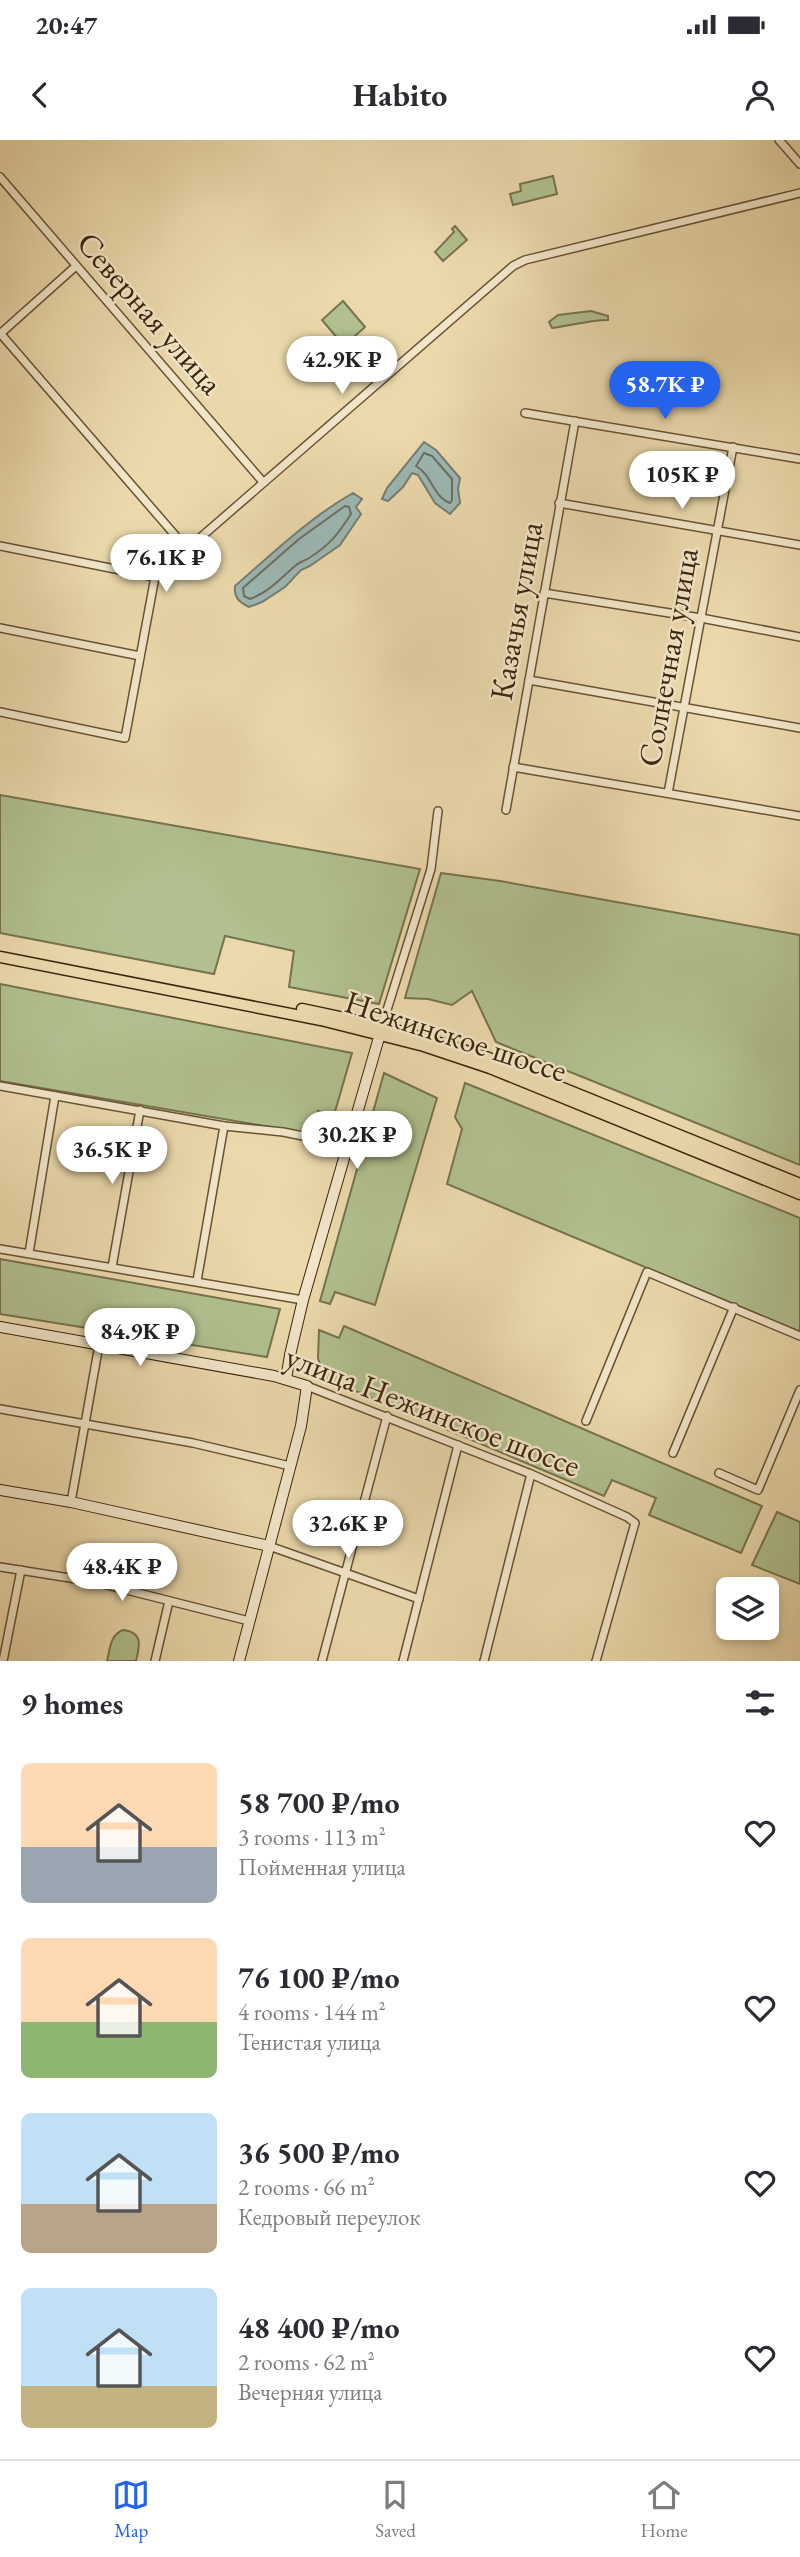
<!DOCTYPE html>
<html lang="en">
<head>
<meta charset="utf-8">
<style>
	:root { --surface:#fff; --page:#f2f2f3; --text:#2b2b33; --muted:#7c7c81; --line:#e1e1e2; --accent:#2563eb }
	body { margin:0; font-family:"EB Garamond",serif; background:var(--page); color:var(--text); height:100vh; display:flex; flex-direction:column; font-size:26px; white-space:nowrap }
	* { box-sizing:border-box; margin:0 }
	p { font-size:23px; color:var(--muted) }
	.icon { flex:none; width:38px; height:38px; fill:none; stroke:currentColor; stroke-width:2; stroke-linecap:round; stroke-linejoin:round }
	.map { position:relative; height:1521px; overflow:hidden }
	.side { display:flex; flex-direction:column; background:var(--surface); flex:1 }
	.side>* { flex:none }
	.buttons { position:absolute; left:716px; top:1437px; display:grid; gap:14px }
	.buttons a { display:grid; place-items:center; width:63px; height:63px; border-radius:10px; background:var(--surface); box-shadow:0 4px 10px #0003; font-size:35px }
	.price { position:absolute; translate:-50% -60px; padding:0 16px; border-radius:24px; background:#fff; color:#222; font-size:23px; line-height:46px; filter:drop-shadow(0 2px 4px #0008) }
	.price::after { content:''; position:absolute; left:50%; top:42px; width:21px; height:16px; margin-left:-10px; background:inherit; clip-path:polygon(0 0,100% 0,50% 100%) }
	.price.selected { background:var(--accent); color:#fff }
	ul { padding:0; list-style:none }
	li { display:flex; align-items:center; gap:21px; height:175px; padding:0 21px }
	li span { display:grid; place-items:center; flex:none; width:196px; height:140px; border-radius:10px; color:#555 }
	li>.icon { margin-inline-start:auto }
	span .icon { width:84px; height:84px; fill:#fffc; stroke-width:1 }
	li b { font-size:30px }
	h2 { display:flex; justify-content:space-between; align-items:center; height:84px; padding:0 21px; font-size:30px }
	.status { display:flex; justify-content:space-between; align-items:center; height:49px; padding:0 35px; background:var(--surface); direction:ltr }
	.status svg { height:19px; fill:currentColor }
	header { display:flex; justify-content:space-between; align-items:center; height:91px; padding:0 21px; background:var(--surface); font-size:32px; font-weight:700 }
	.tabs { display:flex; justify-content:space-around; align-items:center; height:98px; border-top:2px solid var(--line); background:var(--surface); font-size:19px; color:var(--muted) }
	.tabs a { display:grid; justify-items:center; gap:4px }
	.tabs .selected { color:var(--accent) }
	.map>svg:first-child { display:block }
</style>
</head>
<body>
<div class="status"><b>20:47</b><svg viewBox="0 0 49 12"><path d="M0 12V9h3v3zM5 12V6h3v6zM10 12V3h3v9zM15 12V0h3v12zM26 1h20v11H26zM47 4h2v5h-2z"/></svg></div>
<header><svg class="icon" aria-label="back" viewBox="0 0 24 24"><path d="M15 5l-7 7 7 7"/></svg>Habito<svg class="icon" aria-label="person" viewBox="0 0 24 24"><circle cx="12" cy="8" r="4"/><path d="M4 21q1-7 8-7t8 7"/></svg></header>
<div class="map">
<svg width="800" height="1521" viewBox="0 0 800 1521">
	<rect width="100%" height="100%" fill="#ebd9ac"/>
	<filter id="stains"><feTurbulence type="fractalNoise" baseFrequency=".00286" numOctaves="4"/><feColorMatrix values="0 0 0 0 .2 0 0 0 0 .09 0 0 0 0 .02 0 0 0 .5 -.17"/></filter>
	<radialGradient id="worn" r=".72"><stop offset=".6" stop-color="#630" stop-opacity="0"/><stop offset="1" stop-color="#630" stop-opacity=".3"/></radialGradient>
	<g fill="#b1c08e" stroke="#76734d" stroke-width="2">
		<path d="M553,36L557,54L513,65L510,54L521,51L520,44Z"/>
		<path d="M455,86L467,100L443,121L435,112L454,92L452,89Z"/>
		<path d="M343,161L365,187L344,206L322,180Z"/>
		<path d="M591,171L608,176V180C588,180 571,186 552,188L549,182L558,175Z"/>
		<path d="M0,655L420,729L379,864L289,847L294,811L225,796L214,834L0,793Z"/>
		<path d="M441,733L500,741L800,795V1025L496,902L472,851L452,865L428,859L405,858Z"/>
		<path d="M0,844L352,913L334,975L318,971L312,994L0,941Z"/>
		<path d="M384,933L437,958L375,1165L335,1152L330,1164L320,1161Z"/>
		<path d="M465,943L800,1078V1192L447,1044L462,989L455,977Z"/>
		<path d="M0,1119L280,1169L267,1217L0,1174Z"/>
		<path d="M344,1186L762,1366L741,1413L649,1375L656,1358L612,1340L604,1356L325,1238L318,1218L319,1190L339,1198Z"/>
		<path d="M777,1372L800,1382V1444L752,1425Z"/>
		<path d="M123,1490C143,1492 140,1505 136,1521H107C110,1509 110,1495 123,1490Z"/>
	</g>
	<g fill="#9cb8b4" stroke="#757e71" stroke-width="2">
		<path d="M424,302L436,310L460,338L458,349L460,363L450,374L435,363L418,335L412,333L403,347L388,361L382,359L387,348Z"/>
		<path d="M353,353L362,359L356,367L361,374L340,405L310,426L301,430L285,447L262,462L249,467C239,462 234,458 235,446C273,413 309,378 353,353Z"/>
	</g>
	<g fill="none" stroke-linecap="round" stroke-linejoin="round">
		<g stroke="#6c6f60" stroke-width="2">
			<path d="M424,313L432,316L452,339V360L450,363C433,357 432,335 416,326Z"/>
			<path d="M345,366L349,367L351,374C338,394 330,405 309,418C304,421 299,422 295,426C280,439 269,452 250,459L244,456L243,448L299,399Z"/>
		</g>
		<defs>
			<g id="street">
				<path d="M779,0L800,24"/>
				<path d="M0,37L263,342"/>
				<path d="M0,193L187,409"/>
				<path d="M0,194L76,126"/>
				<path d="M525,273L800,319"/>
				<path d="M559,363L800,405"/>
				<path d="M0,406L155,437"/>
				<path d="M544,453L701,478L800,497"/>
				<path d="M0,488L140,516"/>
				<path d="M529,540L800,588"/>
				<path d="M0,572L125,598L155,437L513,126L525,120L800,53"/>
				<path d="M513,627L800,676"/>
				<path d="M668,653L733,307"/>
				<path d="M506,670L575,281"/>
				<path d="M382,886L431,729L438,671"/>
				<path d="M0,946L224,986L283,992L348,1005"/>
				<path d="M0,1109L303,1160"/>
				<path d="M29,1113L55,956"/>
				<path d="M112,1127L140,970"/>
				<path d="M197,1141L224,986"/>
				<path d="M307,1246L531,1334L627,1377L635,1383L596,1521"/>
				<path d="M0,1269L193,1303L290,1326"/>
				<path d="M586,1281L647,1132L800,1196"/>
				<path d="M673,1313L734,1167"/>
				<path d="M719,1333L758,1350L800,1250"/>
				<path d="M71,1362L99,1205"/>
				<path d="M269,1406L419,1459"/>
				<path d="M0,1427L95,1442L249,1481"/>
				<path d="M3,1521L21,1430"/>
				<path d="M155,1521L169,1461"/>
				<path d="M322,1521L387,1276"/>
				<path d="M403,1521L458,1305"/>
				<path d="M484,1521L531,1334"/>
			</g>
			<g id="secondary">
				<path d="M0,1187L274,1236L307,1246L301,1286L239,1521"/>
				<path d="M286,1239L290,1215L303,1160L380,894"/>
				<path d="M0,1350L71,1362L269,1406"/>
			</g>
			<g id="primary">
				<path d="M0,817L321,880L424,906L490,928L800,1054"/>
				<path d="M302,869L382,886L486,917L800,1044"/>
			</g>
		</defs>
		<use href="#street" stroke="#675334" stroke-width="10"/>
		<use href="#secondary" stroke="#3b260c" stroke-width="12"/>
		<use href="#primary" stroke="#3b260c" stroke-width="13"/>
		<use href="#street" stroke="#f2e6c9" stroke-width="7"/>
		<use href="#secondary" stroke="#f2e6c9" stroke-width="10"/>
		<use href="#primary" stroke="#ebd9ac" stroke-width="10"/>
	</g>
	<g text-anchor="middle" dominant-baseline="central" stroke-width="5" stroke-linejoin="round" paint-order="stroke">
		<g font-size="32" fill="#3b260c" stroke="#f2e6c9">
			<text transform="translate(150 173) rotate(49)">Северная улица</text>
			<text transform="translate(516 471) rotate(-80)">Казачья улица</text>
			<text transform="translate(668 517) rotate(-80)">Солнечная улица</text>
			<text transform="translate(456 896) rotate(18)">Нежинское шоссе</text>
			<text transform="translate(433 1271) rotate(21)">улица Нежинское шоссе</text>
		</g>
	</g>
	<rect width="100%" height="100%" filter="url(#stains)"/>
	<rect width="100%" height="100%" fill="url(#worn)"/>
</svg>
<div class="buttons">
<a><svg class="icon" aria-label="layers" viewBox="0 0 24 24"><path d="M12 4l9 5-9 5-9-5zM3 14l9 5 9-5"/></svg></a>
</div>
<b class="price" style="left:342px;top:256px">42.9K ₽</b>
<b class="price selected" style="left:665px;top:281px">58.7K ₽</b>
<b class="price" style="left:682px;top:371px">105K ₽</b>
<b class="price" style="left:166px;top:454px">76.1K ₽</b>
<b class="price" style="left:357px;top:1031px">30.2K ₽</b>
<b class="price" style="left:112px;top:1046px">36.5K ₽</b>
<b class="price" style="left:140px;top:1228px">84.9K ₽</b>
<b class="price" style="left:348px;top:1420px">32.6K ₽</b>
<b class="price" style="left:122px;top:1463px">48.4K ₽</b>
</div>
<section class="side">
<h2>9 homes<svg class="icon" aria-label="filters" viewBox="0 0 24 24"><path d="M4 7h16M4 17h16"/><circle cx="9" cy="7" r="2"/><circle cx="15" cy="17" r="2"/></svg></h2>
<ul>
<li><span style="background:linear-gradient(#ffd9b3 60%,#9aa5b1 0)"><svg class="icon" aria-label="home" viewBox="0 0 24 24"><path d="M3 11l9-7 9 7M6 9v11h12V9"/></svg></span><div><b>58 700 ₽/mo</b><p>3 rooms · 113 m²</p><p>Пойменная улица</p></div><svg class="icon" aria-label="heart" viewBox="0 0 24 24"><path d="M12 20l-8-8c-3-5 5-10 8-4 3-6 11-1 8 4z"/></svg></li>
<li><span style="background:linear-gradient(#ffd9b3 60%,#8fb573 0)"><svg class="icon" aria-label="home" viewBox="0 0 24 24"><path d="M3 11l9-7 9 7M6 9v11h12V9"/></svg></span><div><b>76 100 ₽/mo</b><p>4 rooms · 144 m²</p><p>Тенистая улица</p></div><svg class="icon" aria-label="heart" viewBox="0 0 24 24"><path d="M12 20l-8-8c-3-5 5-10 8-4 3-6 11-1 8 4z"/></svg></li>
<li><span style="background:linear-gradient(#bfe0f5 65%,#b9a48a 0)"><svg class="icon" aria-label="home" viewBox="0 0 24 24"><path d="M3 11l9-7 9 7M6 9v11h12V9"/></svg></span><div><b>36 500 ₽/mo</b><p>2 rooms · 66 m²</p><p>Кедровый переулок</p></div><svg class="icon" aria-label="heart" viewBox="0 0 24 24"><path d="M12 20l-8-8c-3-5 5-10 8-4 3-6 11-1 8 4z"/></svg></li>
<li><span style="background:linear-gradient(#bfe0f5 70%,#c2b280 0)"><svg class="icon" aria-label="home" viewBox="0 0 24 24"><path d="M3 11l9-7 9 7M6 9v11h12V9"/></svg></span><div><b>48 400 ₽/mo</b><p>2 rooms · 62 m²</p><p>Вечерняя улица</p></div><svg class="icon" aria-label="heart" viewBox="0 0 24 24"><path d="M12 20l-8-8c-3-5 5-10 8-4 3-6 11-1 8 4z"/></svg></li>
</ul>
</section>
<nav class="tabs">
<a class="selected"><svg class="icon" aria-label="map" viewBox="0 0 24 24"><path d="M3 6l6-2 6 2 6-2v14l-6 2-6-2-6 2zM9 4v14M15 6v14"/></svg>Map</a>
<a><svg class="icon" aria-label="saved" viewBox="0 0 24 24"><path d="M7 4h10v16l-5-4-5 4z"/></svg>Saved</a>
<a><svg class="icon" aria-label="home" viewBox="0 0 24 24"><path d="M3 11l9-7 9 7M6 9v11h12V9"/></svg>Home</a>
</nav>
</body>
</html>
